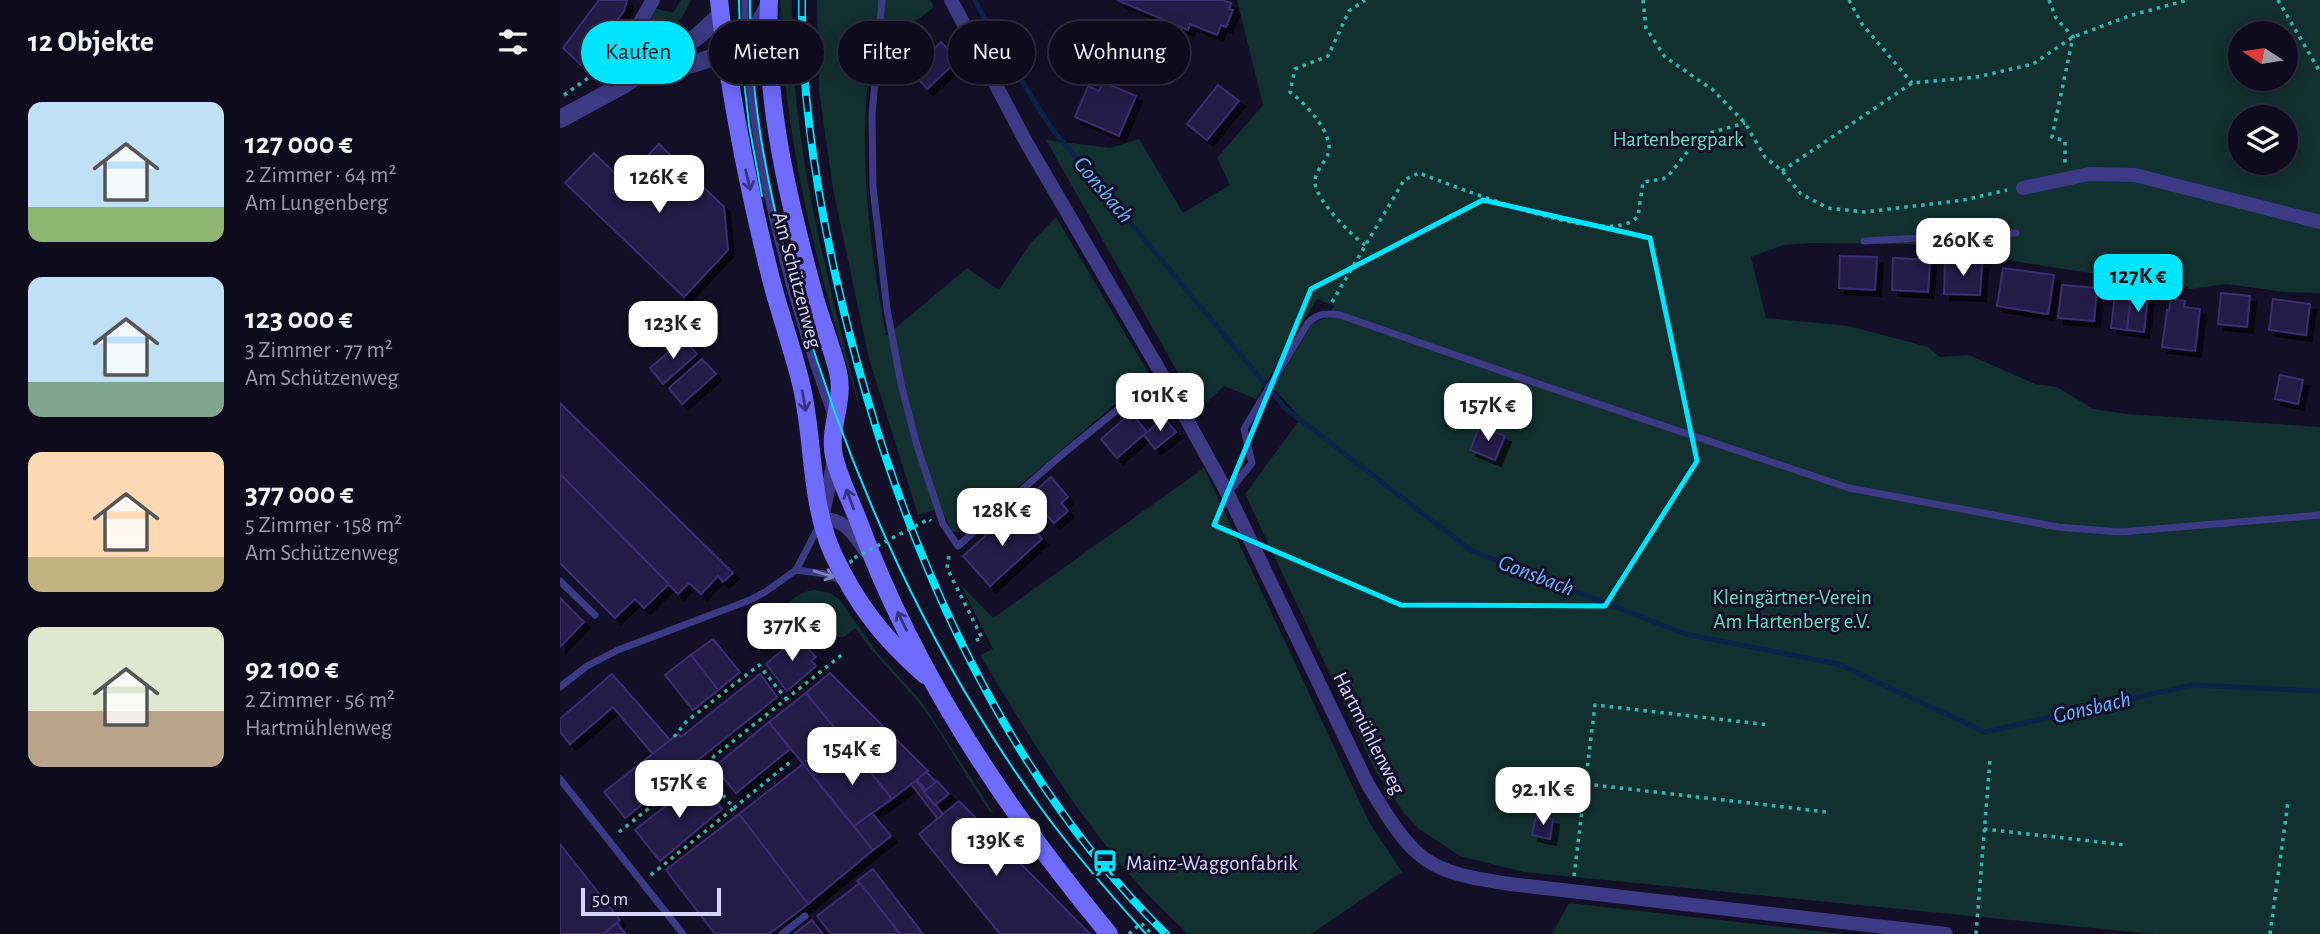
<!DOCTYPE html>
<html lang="de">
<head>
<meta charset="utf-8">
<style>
	:root { --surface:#0e0b1c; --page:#171425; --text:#f1f3f6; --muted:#9b9ba3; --line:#2e2b3b; --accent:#00e5ff }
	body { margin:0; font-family:"Alegreya Sans",sans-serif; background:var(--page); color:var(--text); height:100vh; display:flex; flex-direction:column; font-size:26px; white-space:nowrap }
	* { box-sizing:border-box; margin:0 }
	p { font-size:23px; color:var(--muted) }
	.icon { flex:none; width:38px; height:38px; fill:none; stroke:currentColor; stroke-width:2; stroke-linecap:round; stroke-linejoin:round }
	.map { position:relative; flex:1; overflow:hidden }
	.details { display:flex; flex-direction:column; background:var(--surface); width:560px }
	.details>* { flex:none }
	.hud { position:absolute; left:21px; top:21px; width:665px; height:63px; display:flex; gap:14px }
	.needle { width:46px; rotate:282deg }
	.tools { position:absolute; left:1668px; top:21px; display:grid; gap:14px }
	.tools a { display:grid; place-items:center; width:70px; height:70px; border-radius:50%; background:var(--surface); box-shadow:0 4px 18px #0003,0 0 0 2px var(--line); font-size:35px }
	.scale { position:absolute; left:21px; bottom:18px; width:140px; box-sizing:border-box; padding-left:7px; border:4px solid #d9d4ff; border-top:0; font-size:19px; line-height:24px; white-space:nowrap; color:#d9d4ff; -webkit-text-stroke:5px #130f26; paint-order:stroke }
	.price { position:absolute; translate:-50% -60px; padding:0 16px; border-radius:14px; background:#fff; color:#222; font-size:23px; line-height:46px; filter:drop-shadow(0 2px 4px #0008) }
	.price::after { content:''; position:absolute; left:50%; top:42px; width:21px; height:16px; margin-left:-10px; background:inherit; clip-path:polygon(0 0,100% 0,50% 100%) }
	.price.selected { background:var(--accent); color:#111 }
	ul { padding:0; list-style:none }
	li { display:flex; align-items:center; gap:21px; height:175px; padding:0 28px }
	li span { display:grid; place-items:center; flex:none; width:196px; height:140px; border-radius:14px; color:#555 }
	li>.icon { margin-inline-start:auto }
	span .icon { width:84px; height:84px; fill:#fffc; stroke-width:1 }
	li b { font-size:30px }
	h2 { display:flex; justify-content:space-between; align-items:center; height:84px; padding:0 28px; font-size:30px }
	.pill { padding:0 24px; border-radius:32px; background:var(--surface); box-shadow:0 4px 18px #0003,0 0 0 2px var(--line); font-size:24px; line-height:63px }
	.pill.selected { background:var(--accent); color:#111 }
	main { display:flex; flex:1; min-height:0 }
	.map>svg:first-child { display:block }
</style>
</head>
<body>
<main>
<section class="details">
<h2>12 Objekte<svg class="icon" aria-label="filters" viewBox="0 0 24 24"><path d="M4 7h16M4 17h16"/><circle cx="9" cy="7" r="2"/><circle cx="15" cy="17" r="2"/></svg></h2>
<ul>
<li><span style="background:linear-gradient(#bfe0f5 75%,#8fb573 0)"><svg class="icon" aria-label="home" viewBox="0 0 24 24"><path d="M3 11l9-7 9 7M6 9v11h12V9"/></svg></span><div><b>127 000 €</b><p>2 Zimmer · 64 m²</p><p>Am Lungenberg</p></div></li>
<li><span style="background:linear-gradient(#bfe0f5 75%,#7fa58c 0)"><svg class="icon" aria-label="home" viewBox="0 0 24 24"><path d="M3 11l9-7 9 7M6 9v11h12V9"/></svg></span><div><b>123 000 €</b><p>3 Zimmer · 77 m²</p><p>Am Schützenweg</p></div></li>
<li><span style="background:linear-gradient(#ffd9b3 75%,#c2b280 0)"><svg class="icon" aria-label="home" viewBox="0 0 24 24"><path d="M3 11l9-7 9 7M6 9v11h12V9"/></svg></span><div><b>377 000 €</b><p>5 Zimmer · 158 m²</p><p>Am Schützenweg</p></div></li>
<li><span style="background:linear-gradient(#dfe7d0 60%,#b9a48a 0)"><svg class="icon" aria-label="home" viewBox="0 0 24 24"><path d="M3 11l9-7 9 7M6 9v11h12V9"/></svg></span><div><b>92 100 €</b><p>2 Zimmer · 56 m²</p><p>Hartmühlenweg</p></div></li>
</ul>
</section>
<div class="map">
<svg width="1760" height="934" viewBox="0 0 1760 934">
	<defs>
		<filter id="shadow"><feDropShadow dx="6" dy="6" stdDeviation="0" flood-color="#0009"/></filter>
	</defs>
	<rect width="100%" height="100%" fill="#130f26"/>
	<g fill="#12302f" fill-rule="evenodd">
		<path d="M121,0H131L122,18L106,31L87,24L94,8L113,13Z"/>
		<path d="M220,0H232C229,142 268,279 302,415C261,283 222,138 220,0Z"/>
		<path d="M257,0H370L374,7L309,57C308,84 305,111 305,138C305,203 314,272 326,336L407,268L439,290L470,244L496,217L588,372L574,388L406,531L393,532L380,508L358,515L309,359L273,189L259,91Z"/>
		<path d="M677,0H1760V293L1724,292L1667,284L1629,289L1606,263L1577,260L1550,276L1427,257L1395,249L1349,244L1252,243L1223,245L1191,257L1206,318L1289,326L1368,347L1380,357L1409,355L1475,384L1497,387L1533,409L1567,414L1760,427V934H1594L964,872L900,856L859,829L845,814L816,772L685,494L741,418L713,388L752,324L767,317L774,306L757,299L696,399L664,386L639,410L486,140L550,148L579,139L623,213L670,185L657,158L703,105ZM1680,33H1726V79H1680ZM1680,117H1726V163H1680Z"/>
		<path d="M644,468L810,824L842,872L751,934H628C602,909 576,884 554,856C503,793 462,725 420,655L433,649L401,585L433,618Z"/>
		<path d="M255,590L270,593L279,599L319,655L361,701L433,812H430C407,779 388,743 365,711C343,682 316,658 295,628L284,637H277L259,624L231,609L229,603C235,595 246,591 255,590Z"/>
		<path d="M1009,903L1284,934H992Z"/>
	</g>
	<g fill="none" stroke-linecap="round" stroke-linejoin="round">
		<path stroke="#0c2248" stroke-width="5" d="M415,0L431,33L492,129L726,409L912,551L1125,634L1278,664L1425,732L1632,685L1760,691"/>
	</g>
	<g fill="#241b47" stroke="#3b2d73" stroke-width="2" filter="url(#shadow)">
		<path d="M39,0H67L64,11L21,65L3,48Z"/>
		<path d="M557,0H663L671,3L669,9L673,10L666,27L661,25L657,35L630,24L628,30Z"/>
		<path d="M558,28L574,34L562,64L546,57Z"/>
		<path d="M381,42L398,60L367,89L351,71Z"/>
		<path d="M543,82L576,96L559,136L515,117L528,86L539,91Z"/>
		<path d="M658,85L679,101L647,140L627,124Z"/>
		<path d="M99,144L164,207L168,250L124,297L5,183L34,153L63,181Z"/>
		<path d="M1280,256L1317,257L1315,290L1279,288Z"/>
		<path d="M1333,258L1370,260L1368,292L1332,290Z"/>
		<path d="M1385,262L1422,263L1420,295L1384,294Z"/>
		<path d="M1443,268L1494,275L1488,314L1437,306Z"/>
		<path d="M1502,285L1537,288L1534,321L1498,318Z"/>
		<path d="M1555,293L1571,295L1567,330L1551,328Z"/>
		<path d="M1661,293L1690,296L1687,327L1658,324Z"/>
		<path d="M1571,295L1588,297L1584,332L1567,330Z"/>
		<path d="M1611,299L1625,301L1624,307L1640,309L1635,351L1602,347L1607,310L1609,311Z"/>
		<path d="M1713,299L1750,304L1746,335L1709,330Z"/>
		<path d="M124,339L137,354L103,384L90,368Z"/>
		<path d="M142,359L156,374L122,404L109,388Z"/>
		<path d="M1720,375L1743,380L1738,404L1715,399Z"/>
		<path d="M0,403L173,573L163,582L158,576L141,594L129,583L118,594L0,474Z"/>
		<path d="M571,413L587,432L557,458L541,439Z"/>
		<path d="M604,417L616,432L595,449L584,435Z"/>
		<path d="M920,426L945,436L935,460L910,450Z"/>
		<path d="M0,474L109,584L84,608L75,599L55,618L0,563Z"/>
		<path d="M491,477L508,497L501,503L508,511L494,523L481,509L473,516L462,503Z"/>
		<path d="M455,509L482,539L430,586L403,556Z"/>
		<path d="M0,598L24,622L0,647Z"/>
		<path d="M230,633L240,645L243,643L256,657L251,661L256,666L227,691L206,664L226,647L220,640Z"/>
		<path d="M153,639L180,672L158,690L131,655Z"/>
		<path d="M131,655L158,690L133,710L105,675Z"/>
		<path d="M270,673L368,771L332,799L246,693Z"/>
		<path d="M52,674L110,740L93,754L53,707L10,744L0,732V719Z"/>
		<path d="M200,674L217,697L65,818L44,792L118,734L121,737Z"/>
		<path d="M246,693L291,748L253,776L209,722Z"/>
		<path d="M209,722L230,749L176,793L154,767Z"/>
		<path d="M291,748L332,799L294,826L253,776Z"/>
		<path d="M243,764L313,850L248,904L179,814Z"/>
		<path d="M366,772L376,782L366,790L357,780Z"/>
		<path d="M139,780L162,809L100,861L75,830Z"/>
		<path d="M356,781L383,814L378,819L351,784Z"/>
		<path d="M377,781L389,794L375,805L364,792Z"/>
		<path d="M399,801L530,934H440L359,834Z"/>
		<path d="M312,813L331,836L313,850L294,826Z"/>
		<path d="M179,814L248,904L209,934H155L106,870Z"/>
		<path d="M976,816L993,819L990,839L972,835Z"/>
		<path d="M0,844L60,920L43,934H0Z"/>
		<path d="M313,869L363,934H340L297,881Z"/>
		<path d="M300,883L340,934H271L257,916Z"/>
		<path d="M252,920L263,934H234Z"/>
		<path d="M57,923L66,934H43Z"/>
	</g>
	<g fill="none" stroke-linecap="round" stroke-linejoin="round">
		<g stroke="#2fb8b0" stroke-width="3.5" stroke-dasharray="3.5 5" stroke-linecap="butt">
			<path d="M1083,0L1086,28L1105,57L1153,90L1185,123L1205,157L1222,171L1241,194L1268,208L1305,212L1404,200L1447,190"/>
			<path d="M1289,0L1302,24L1352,83"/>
			<path d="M1489,0L1496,18L1513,37L1492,137L1505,141V163"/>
			<path d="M1718,0L1760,72"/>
			<path d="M4,95L37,72"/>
			<path d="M1222,171L1352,83L1417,77L1473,64L1513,37L1572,15L1628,0"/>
			<path d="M805,245C790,234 757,201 755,183C754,172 765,163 768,154C775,134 745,103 730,92L735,69L768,56L789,11L805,0"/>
			<path d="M772,302L844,180L859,173C895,186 1052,251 1078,216L1083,182L1103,179L1109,175L1132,146L1146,134L1185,123"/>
			<path d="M389,556L387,568L422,638L414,641"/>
			<path d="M114,737L126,722L199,665L227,700"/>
			<path d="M135,763L174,808L230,762"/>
			<path d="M1026,784L1267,812"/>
			<path d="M1424,829L1566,845"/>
			<path d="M59,832L284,653"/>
			<path d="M91,875L174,808"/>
			<path d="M1014,876L1035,705L1210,725"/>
			<path d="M569,934L581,923L592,934"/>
			<path d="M1416,934L1430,760"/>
			<path d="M1710,934L1728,802"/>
		</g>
		<g stroke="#3d3a85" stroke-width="7">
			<path d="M185,0V34"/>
			<path d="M322,0L312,115L313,187L327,309L341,384L357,446L383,524L398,546L498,458L601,374"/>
			<path d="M186,50C197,176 228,297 271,415"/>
			<path d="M1304,241L1456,233"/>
			<path d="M668,493L692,463L684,429L748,323C758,313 766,313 780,315L976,383L1289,488L1498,527L1560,532L1760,515"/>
			<path d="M236,570L265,574L282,581"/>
			<path d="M0,581L35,615"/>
			<path d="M0,687L27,666L58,650L190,600L205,592L236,570L260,524"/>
			<path d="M0,779L123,934"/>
			<path d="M222,934L245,916"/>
		</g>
		<g stroke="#3d3a85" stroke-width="14">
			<path d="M391,0L466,142L601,373L668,494L808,785C826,813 845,850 875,865C898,877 926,880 950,884L1386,934"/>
			<path d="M72,32L88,68"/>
			<path d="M63,85L57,72V61L93,0"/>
			<path d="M1463,188L1529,174L1575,175L1760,222"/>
			<path d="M274,460L262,519C285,519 293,533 305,550"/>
		</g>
		<g stroke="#3d3a85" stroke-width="18">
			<path d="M173,41L191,50L209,67"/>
			<path d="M86,77C137,60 183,61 208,7"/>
			<path d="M0,119L63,85L138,36L160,16"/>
		</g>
		<g stroke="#6f6bff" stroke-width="18">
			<path d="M159,0C169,91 187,182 209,271C218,310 233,348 242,388C254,442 250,503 273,554C297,605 323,638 365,675"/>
			<path d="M209,0C204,103 229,203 256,302C263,325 272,348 278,372C285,401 268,428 274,456C279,479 292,503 300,525C356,676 447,811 549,934"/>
		</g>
		<g stroke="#00e5ff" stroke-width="2">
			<path d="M179,0L180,37"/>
			<path d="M190,0C189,103 211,207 240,306C292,482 371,656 478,804C511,850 548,892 586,934"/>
			<path d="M183,72L189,125L202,196"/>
		</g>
		<defs>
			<path id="rail" d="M242,0C241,95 256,190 277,282C330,516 432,764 606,934"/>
		</defs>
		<use href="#rail" stroke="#00e5ff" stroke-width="8"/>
		<use href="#rail" stroke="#130f26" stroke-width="5" stroke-dasharray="16" stroke-linecap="butt"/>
		<path stroke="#2fb8b0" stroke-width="3.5" stroke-dasharray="3.5 5" stroke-linecap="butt" d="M292,563L290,560L369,519L371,521"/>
	</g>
	<defs><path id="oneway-shaft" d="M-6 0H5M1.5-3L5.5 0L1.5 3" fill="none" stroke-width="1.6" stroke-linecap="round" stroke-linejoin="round" transform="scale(1.75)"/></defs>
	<g stroke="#38347d">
		<use href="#oneway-shaft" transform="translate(188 180) rotate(77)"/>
		<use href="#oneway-shaft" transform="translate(244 401) rotate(80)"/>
		<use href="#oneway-shaft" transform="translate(290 499) rotate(-110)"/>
		<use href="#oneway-shaft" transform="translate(342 621) rotate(-116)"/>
	</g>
	<use stroke="#837fbc" href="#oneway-shaft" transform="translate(264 574) rotate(17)"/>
	<path fill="none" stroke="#00e5ff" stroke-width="5" stroke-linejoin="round" d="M923,200L1090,238L1137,461L1045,606L841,605L654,525L751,289Z"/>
	<defs>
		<symbol id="station-bare" viewBox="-9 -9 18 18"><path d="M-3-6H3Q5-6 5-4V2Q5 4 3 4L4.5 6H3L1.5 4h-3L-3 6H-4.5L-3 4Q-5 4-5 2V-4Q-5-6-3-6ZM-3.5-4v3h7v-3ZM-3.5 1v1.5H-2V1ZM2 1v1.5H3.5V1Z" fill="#00e5ff" stroke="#130f26" stroke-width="2.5" paint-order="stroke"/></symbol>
	</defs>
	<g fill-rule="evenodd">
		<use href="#station-bare" x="526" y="844" width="38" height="38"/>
	</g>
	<g text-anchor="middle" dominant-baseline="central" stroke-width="6" stroke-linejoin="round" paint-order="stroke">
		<g font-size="21" fill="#5fe0c0" stroke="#130f26">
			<text x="1118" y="139">Hartenbergpark</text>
			<text x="1232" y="597">Kleingärtner-Verein<tspan x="1232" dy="24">Am Hartenberg e.V.</tspan></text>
		</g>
		<g font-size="21" fill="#d9d4ff" stroke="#130f26">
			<text transform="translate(237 280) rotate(75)">Am Schützenweg</text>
			<text transform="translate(809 733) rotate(63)">Hartmühlenweg</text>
		</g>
		<g font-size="21" fill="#d9d4ff" stroke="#130f26" text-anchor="start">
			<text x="566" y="863">Mainz-Waggonfabrik</text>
		</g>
		<g font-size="23" font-style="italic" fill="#62b6ff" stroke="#130f26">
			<text transform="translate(543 190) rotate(50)">Gonsbach</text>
			<text transform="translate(976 576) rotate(21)">Gonsbach</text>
			<text transform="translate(1532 708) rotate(-13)">Gonsbach</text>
		</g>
	</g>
</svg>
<div class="tools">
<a><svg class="needle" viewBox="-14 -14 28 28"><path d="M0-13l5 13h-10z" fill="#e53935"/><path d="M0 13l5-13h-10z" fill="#9b9ba3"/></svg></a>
<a><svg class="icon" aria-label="layers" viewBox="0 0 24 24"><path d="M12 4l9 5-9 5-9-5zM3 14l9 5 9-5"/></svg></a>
</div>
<div class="scale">50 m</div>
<b class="price" style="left:99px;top:215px">126K €</b>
<b class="price" style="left:1403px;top:278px">260K €</b>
<b class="price selected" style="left:1578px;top:314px">127K €</b>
<b class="price" style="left:113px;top:361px">123K €</b>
<b class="price" style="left:600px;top:433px">101K €</b>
<b class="price" style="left:928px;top:443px">157K €</b>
<b class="price" style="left:442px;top:548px">128K €</b>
<b class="price" style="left:232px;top:663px">377K €</b>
<b class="price" style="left:292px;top:787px">154K €</b>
<b class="price" style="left:119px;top:820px">157K €</b>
<b class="price" style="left:983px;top:827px">92.1K €</b>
<b class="price" style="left:436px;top:878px">139K €</b>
<div class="hud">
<a class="pill selected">Kaufen</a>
<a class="pill">Mieten</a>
<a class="pill">Filter</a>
<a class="pill">Neu</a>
<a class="pill">Wohnung</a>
</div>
</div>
</main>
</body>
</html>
